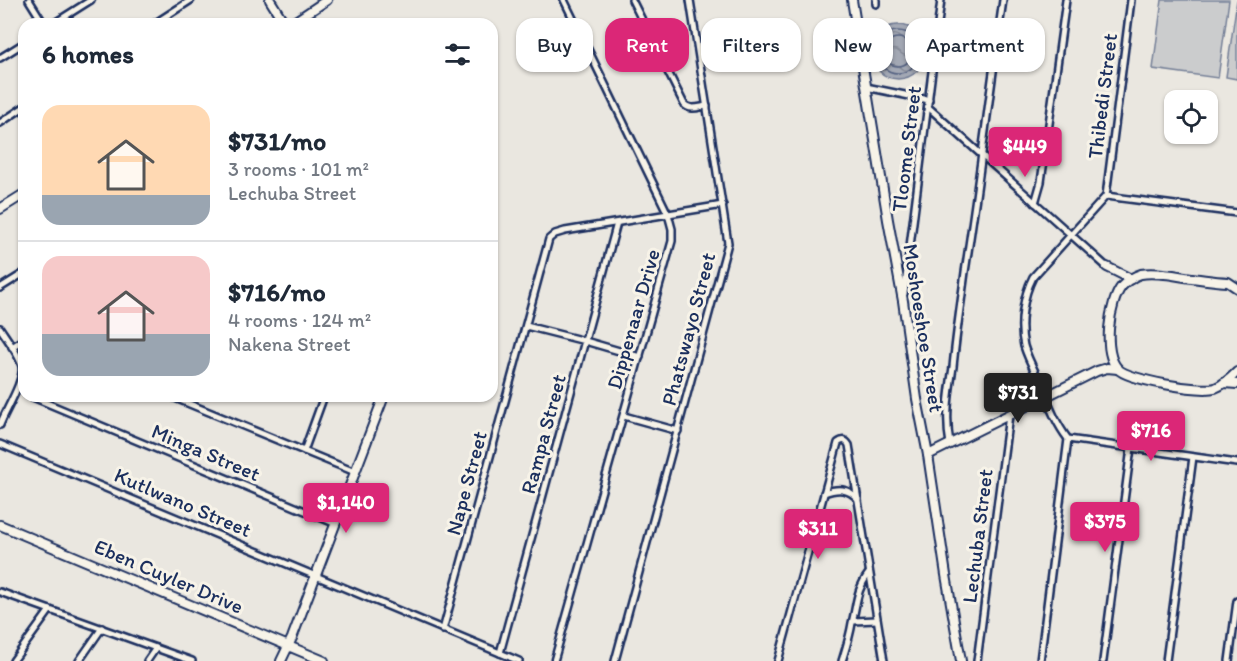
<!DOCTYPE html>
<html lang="en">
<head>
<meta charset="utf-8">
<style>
	:root { --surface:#fff; --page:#f6f6f7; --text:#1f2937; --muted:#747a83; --line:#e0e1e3; --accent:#db2777 }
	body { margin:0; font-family:Itim,sans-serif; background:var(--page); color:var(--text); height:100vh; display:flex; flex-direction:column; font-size:22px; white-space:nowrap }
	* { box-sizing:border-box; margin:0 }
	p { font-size:20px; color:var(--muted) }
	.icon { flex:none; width:33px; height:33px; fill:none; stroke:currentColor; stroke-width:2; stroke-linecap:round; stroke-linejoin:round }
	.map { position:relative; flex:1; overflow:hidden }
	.drawer { position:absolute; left:18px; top:18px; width:480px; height:384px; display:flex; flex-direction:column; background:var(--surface); border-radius:18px; box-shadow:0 2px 4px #0004 }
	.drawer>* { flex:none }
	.hud { position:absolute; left:516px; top:18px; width:570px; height:54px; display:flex; gap:12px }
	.tools { position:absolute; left:1164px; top:90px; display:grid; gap:12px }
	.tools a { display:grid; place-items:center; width:54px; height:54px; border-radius:12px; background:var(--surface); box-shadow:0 2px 4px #0004; font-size:30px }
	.price { position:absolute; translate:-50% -51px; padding:0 14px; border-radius:6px; background:var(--accent); color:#fff; font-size:20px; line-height:39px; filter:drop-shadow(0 2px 3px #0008) }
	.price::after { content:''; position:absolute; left:50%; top:36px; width:18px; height:14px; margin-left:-9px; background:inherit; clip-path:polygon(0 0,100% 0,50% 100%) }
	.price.on { background:#222; color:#fff }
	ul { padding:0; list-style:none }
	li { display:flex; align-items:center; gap:18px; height:150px; padding:0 24px }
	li+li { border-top:2px solid var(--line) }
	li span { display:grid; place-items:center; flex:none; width:168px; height:120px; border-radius:18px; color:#555 }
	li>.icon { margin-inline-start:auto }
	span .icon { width:72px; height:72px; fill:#fffc; stroke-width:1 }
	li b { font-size:26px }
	h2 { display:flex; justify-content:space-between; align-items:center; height:72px; padding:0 24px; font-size:26px }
	.pill { padding:0 21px; border-radius:18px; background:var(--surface); box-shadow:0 2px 4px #0004; font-size:21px; line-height:54px }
	.pill.on { background:var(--accent); color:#fff }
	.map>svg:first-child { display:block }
</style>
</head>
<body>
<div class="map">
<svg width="1237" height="661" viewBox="0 0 1237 661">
	<defs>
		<pattern id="water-waves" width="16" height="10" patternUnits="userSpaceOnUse" patternTransform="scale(1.5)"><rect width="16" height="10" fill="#a3a8b4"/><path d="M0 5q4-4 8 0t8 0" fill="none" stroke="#848996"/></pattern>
	</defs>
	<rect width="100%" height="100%" fill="#eae7e0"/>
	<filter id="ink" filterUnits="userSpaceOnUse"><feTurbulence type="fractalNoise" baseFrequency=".0167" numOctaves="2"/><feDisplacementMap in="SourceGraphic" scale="12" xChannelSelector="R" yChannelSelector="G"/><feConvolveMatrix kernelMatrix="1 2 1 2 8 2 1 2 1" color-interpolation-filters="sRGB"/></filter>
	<g filter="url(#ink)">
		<g fill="#cbcccd" stroke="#737e96" stroke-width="1.5">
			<path d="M1162,0H1229L1218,78L1153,69Z"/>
			<path d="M1237,0V79L1226,77Z"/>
		</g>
		<circle fill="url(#water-waves)" stroke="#6d7892" stroke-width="1.5" cx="898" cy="52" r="27"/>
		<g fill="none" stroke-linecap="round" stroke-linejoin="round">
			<g stroke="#515f80" stroke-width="1.5">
				<circle cx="898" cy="52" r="21"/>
				<circle cx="898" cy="52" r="14"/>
			</g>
			<defs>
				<g id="street">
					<path d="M29,0L44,24"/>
					<path d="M632,0L684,104C690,111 699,107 707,106"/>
					<path d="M876,4V0"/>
					<path d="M53,24L91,0"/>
					<path d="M154,24L191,0"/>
					<path d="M0,58L24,43"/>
					<path d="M866,87L929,100"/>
					<path d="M928,107L1107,267"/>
					<path d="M0,123L24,107"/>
					<path d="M1106,196L1033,277C1023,296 1019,325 1024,346C1027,356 1032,366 1037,376C1046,397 1054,421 1068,439L1237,463"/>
					<path d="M1106,196L1131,0"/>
					<path d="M1106,196L1237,213"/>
					<path d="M1035,203L1041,182L1066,0"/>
					<path d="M0,288L24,273"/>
					<path d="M904,294L941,0"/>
					<path d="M526,326L585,341L640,357"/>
					<path d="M0,328C8,340 18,353 22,366C25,380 5,411 0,425"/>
					<path d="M12,347L24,339"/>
					<path d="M30,396L336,524"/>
					<path d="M170,396L355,472"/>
					<path d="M624,416L678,431"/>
					<path d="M0,444L519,661"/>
					<path d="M950,444C945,418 949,393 953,367C956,335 961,303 965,272C979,181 990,91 1003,0"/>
					<path d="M304,451L324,396"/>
					<path d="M824,493C838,488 848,488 858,499"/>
					<path d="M0,592L192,661"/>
					<path d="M853,621L877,620"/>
					<path d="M443,630L549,239L555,234L565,231L723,205"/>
					<path d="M500,653L617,223"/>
					<path d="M13,661L50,610"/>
					<path d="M79,661L102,628"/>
					<path d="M147,661L156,648"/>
					<path d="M554,661L672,241V229L668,214L564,0"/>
					<path d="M615,661L728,243L690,0"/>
					<path d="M778,661L838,443C843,439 846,440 849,445L884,661"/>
					<path d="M842,661C846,648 850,636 852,623C857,604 856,590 869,573"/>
					<path d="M977,661L1009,415"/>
					<path d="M1040,661L1068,439"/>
					<path d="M1103,661L1131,448"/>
					<path d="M1166,661L1193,457"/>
					<path d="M1229,661L1237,601"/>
				</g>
				<g id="secondary">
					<path d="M270,0L285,24"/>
					<path d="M852,0L888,220L903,301L917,399L928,455L946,575L961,661"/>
					<path d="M291,24L327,0"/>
					<path d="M0,209L24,194"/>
					<path d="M1107,267L1131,279"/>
					<path d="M1237,288L1228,282C1209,281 1191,278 1173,275C1163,274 1152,272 1141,274C1134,276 1127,281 1122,286C1109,302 1102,353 1118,369C1128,380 1200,392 1215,388C1223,385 1231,378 1237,372"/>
					<path d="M1224,383L1237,384"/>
					<path d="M928,455L1097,371L1107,368L1118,369"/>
					<path d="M0,525L324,661"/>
					<path d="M281,661L292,638L384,396"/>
				</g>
			</defs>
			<use href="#street" stroke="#1b2f5e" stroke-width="10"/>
			<use href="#secondary" stroke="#1b2f5e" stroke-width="12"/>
			<use href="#street" stroke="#f7f3e8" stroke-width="5"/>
			<use href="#secondary" stroke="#f7f3e8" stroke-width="8"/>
		</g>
	</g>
	<g text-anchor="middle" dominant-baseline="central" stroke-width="6" stroke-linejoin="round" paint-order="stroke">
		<g font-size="21" fill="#1b2f5e" stroke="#f7f3e8">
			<text transform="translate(1102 96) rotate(-83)">Thibedi Street</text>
			<text transform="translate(906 149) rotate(-83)">Tloome Street</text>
			<text transform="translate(633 319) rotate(-74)">Dippenaar Drive</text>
			<text transform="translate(924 328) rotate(81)">Moshoeshoe Street</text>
			<text transform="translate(688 329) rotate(-75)">Phatswayo Street</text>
			<text transform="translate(543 434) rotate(-75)">Rampa Street</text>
			<text transform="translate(206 452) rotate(23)">Minga Street</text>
			<text transform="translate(466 483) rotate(-75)">Nape Street</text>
			<text transform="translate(183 502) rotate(23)">Kutlwano Street</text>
			<text transform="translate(977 536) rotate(-83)">Lechuba Street</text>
			<text transform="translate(169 576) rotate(23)">Eben Cuyler Drive</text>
		</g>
	</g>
</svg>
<div class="tools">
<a><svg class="icon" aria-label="locate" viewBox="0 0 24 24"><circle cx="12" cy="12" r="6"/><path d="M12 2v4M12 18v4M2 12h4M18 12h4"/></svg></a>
</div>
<b class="price" style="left:1025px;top:178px">$449</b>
<b class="price on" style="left:1018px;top:424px">$731</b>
<b class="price" style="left:1151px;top:462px">$716</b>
<b class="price" style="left:346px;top:534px">$1,140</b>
<b class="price" style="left:1105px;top:553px">$375</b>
<b class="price" style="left:818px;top:560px">$311</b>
<div class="hud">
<a class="pill">Buy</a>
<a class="pill on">Rent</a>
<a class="pill">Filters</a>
<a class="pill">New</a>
<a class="pill">Apartment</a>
</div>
<section class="drawer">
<h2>6 homes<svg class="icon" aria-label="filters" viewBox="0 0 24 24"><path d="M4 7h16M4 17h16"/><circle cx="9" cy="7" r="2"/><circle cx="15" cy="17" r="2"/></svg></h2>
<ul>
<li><span style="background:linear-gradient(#ffd9b3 75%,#9aa5b1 0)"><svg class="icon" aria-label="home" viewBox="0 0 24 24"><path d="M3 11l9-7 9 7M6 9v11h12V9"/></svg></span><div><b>$731/mo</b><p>3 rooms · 101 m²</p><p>Lechuba Street</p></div></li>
<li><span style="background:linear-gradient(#f6c9c9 65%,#9aa5b1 0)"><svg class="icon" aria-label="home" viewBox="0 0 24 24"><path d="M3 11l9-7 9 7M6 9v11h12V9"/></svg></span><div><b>$716/mo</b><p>4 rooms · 124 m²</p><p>Nakena Street</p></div></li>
</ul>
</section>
</div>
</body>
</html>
